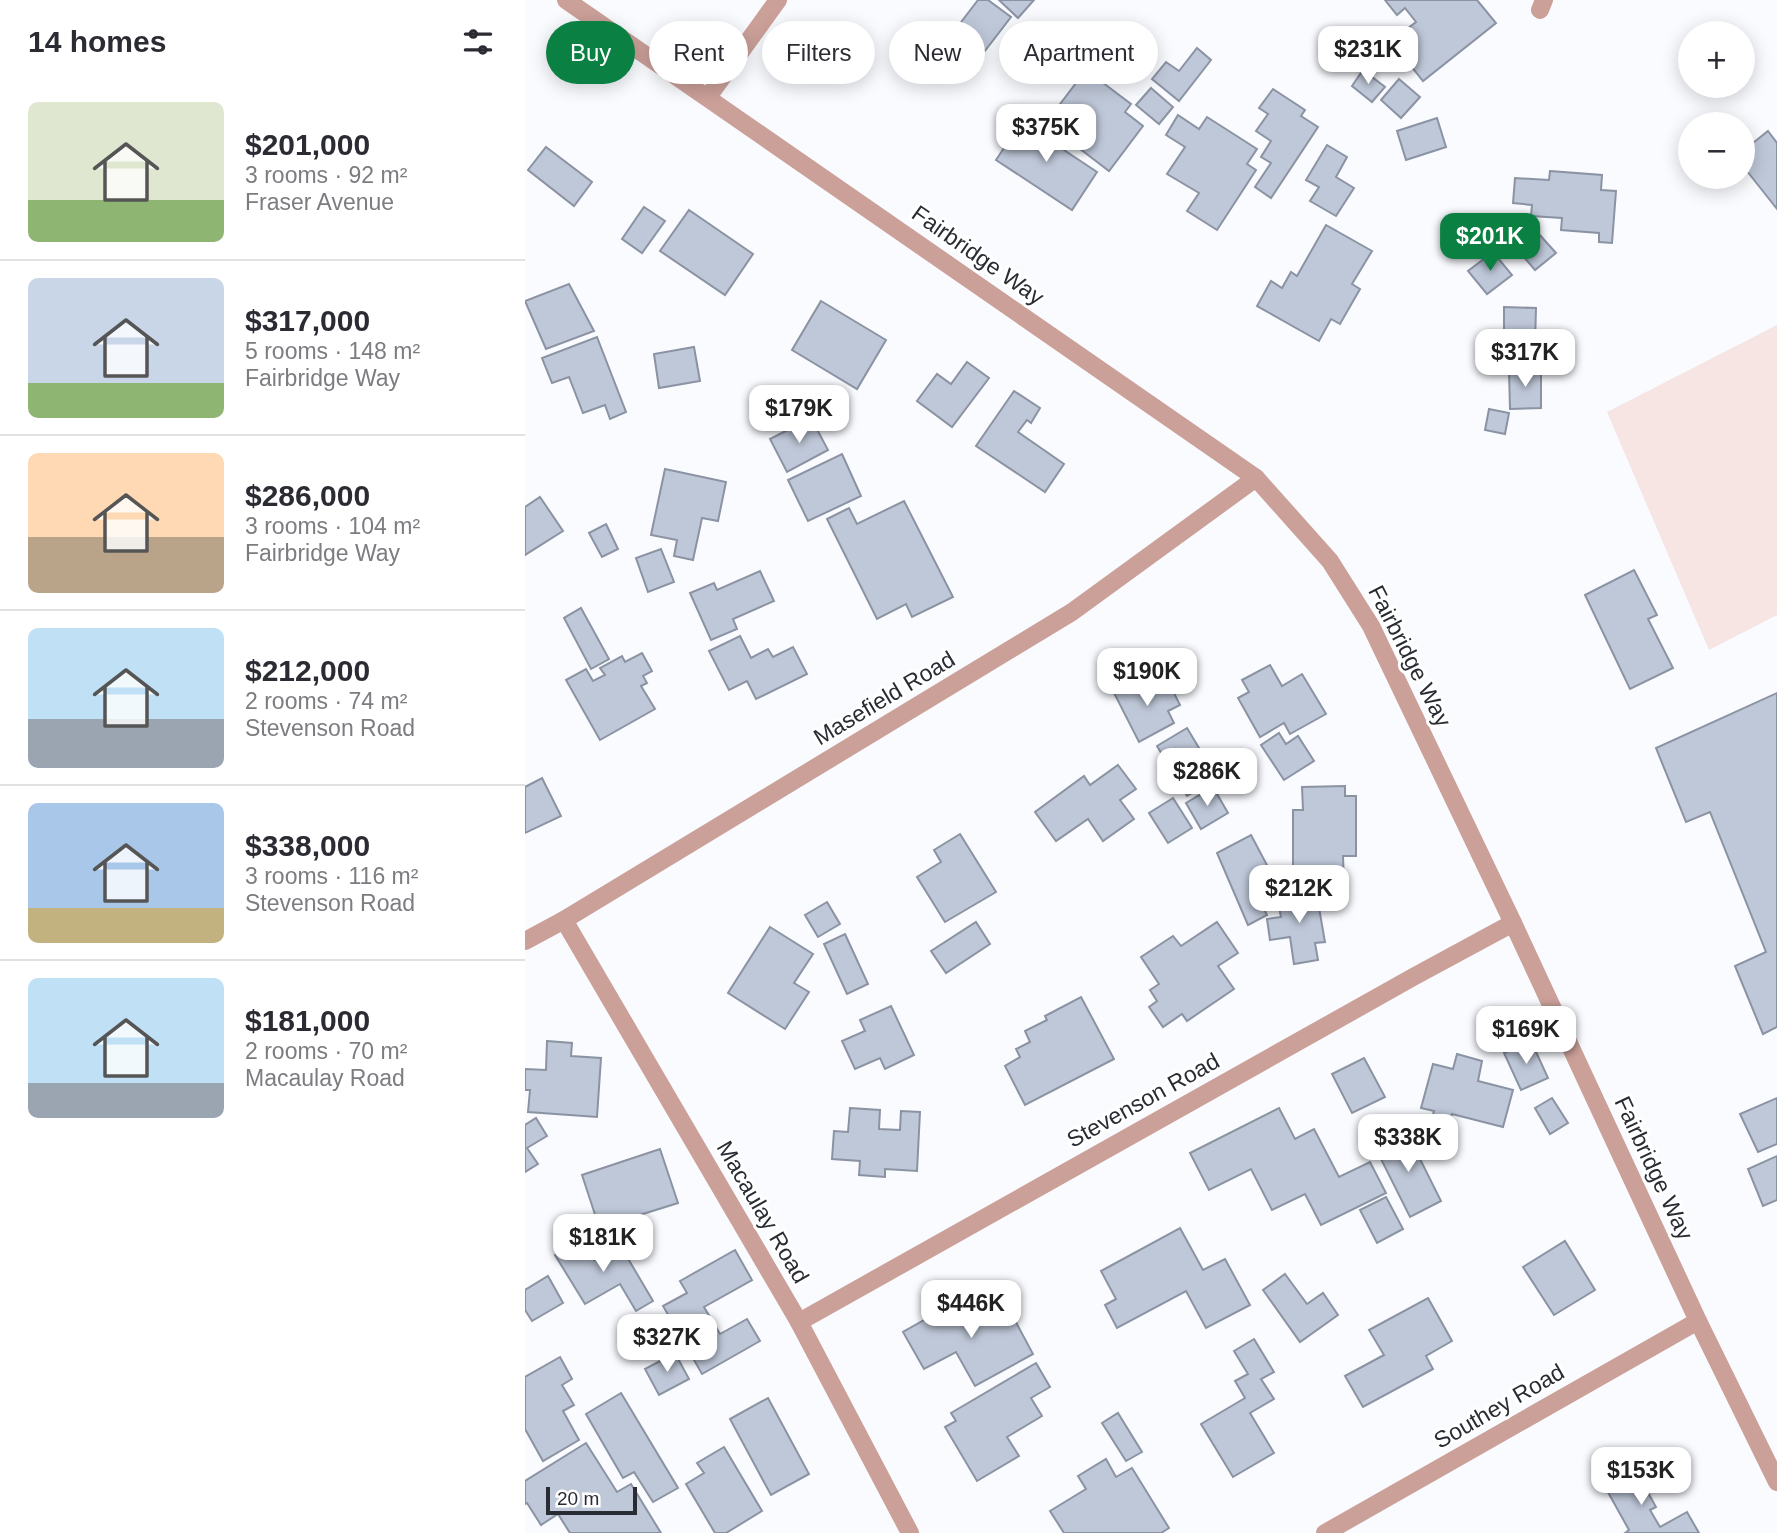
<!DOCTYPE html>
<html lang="en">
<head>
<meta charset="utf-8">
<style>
	:root { --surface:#fff; --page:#f7f7f7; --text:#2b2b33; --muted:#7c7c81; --line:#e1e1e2; --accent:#0b8043 }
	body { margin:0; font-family:Helvetica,sans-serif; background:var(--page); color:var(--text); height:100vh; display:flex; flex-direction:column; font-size:26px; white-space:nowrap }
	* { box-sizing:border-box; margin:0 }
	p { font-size:23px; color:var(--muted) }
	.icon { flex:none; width:38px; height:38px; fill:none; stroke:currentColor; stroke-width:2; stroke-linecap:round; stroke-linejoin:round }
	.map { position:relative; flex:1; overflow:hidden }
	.side { display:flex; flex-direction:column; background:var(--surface); width:525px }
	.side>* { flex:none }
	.hud { position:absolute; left:21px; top:21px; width:665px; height:63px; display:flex; gap:14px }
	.tools { position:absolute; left:1153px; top:21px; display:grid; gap:14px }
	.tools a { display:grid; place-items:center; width:77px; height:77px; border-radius:50%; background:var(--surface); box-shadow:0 4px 18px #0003; font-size:35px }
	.scale { position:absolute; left:21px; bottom:18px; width:91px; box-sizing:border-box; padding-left:7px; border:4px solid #292c33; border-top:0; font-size:19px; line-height:24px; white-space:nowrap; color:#292c33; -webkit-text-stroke:5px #fff; paint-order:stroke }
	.price { position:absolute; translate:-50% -60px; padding:0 16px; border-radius:14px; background:#fff; color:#222; font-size:23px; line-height:46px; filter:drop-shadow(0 2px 4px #0008) }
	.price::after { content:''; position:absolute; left:50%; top:42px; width:21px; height:16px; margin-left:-10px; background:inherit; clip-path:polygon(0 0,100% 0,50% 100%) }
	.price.on { background:var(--accent); color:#fff }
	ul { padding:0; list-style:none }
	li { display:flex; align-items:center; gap:21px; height:175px; padding:0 28px }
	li+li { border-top:2px solid var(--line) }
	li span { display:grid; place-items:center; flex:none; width:196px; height:140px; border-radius:10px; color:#555 }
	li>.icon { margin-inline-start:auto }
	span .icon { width:84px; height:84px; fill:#fffc; stroke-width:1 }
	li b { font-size:30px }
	h2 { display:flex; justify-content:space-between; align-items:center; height:84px; padding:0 28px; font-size:30px }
	.chip { padding:0 24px; border-radius:32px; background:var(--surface); box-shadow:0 4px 18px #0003; font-size:24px; line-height:63px }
	.chip.on { background:var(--accent); color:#fff }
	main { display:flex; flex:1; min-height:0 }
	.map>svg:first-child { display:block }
</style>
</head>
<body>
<main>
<section class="side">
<h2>14 homes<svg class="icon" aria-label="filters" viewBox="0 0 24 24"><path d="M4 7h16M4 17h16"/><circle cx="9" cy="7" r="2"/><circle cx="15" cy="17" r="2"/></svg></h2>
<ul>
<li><span style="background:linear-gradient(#dfe7d0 70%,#8fb573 0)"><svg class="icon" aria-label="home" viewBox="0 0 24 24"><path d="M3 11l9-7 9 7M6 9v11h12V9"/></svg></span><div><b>$201,000</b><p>3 rooms · 92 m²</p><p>Fraser Avenue</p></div></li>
<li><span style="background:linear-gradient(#c9d6e8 75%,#8fb573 0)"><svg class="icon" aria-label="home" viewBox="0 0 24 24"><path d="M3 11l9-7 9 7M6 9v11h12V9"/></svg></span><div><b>$317,000</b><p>5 rooms · 148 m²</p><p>Fairbridge Way</p></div></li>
<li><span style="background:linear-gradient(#ffd9b3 60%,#b9a48a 0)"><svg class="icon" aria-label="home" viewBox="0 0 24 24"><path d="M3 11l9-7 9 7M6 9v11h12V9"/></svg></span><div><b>$286,000</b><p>3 rooms · 104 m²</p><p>Fairbridge Way</p></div></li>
<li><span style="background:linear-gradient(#bfe0f5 65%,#9aa5b1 0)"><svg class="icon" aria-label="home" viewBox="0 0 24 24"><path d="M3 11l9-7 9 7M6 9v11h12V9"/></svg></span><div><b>$212,000</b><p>2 rooms · 74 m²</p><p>Stevenson Road</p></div></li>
<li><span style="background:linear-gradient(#a9c7e8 75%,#c2b280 0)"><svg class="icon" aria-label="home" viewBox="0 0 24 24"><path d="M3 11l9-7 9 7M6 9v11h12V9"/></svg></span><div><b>$338,000</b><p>3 rooms · 116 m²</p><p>Stevenson Road</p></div></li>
<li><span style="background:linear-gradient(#bfe0f5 75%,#9aa5b1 0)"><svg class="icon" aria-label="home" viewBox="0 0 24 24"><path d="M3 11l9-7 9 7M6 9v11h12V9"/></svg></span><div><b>$181,000</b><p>2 rooms · 70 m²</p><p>Macaulay Road</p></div></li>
</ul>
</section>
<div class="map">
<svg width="1252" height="1533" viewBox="0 0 1252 1533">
	<rect width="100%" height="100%" fill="#f9fbff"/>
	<path fill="#f6e5e2" d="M1252,325V615L1184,650L1082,412Z"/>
	<g fill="#bfc8d9" stroke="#8b93a3" stroke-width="2">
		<path d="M453,0H463L486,17L446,69L417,47Z"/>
		<path d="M474,0H509L493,18Z"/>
		<path d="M860,0H952L971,23L898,81L866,41L891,22L880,8L872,15Z"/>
		<path d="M672,48L686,60L654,101L627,79L641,62L654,71Z"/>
		<path d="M561,70L606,104L600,112L618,126L584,171L550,145L556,137L526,116Z"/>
		<path d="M838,70L860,87L847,102L827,86Z"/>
		<path d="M874,79L895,97L876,118L856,100Z"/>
		<path d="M626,88L648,107L634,124L611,105Z"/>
		<path d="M748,89L780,110L776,116L793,127L746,198L730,187L746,163L736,157L746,141L731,131L743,114L734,108Z"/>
		<path d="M653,115L674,129L682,117L732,149L722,164L731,170L692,230L662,211L674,193L642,174L660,147L641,135Z"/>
		<path d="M499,118L542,146L539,150L572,172L547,210L471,160Z"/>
		<path d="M912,118L921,147L881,160L872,131Z"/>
		<path d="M1243,131L1252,143V209L1218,166V151Z"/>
		<path d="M802,145L822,157L811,177L829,188L811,216L785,201L794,187L781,180Z"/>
		<path d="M21,147L67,182L49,206L3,170Z"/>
		<path d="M1025,171L1077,175L1076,190L1091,191L1087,243L1074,242V233L1036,230L1037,218L1006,216L1007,205L988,203L990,178L1024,180Z"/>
		<path d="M119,207L140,221L117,253L97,239Z"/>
		<path d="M164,210L228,254L200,295L135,251Z"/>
		<path d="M1004,223L1031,253L1010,270L984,240Z"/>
		<path d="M801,225L847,251L827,284L835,289L815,324L806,319L794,341L732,306L746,281L757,288L766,272L772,276Z"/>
		<path d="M968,252L987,275L962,294L943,271Z"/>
		<path d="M44,284L69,331L21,349L0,301Z"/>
		<path d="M296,301L361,340L332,389L267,350Z"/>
		<path d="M979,307L1011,308L1010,344H979Z"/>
		<path d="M72,337L101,412L85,419L80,405L58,413L44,377L27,383L17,358Z"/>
		<path d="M169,347L175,381L134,388L129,354Z"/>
		<path d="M442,362L464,378L427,427L392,401L412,374L426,384Z"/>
		<path d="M1016,370V408L985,409L984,371Z"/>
		<path d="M489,391L515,408L506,423L502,420L493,432L539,464L520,492L451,446Z"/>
		<path d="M964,409L984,413L980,434L960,430Z"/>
		<path d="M286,418L303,450L262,472L245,439Z"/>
		<path d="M317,454L336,496L283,521L263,480Z"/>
		<path d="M140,469L201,482L193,521L177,518L168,560L149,556L152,540L126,535Z"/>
		<path d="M15,497L38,531L0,555V507Z"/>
		<path d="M379,501L428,597L387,617L381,604L352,619L302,519L324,508L332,524Z"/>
		<path d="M81,524L93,549L77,557L64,533Z"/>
		<path d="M136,549L149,582L123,592L111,558Z"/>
		<path d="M1109,570L1132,615L1123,619L1148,668L1105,689L1060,595Z"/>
		<path d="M235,571L249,601L208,619L212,629L186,640L165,593L189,583L192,590Z"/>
		<path d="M56,608L84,659L66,669L39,618Z"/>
		<path d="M215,636L226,658L243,649L248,657L268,647L282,674L231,699L222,681L204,690L184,651Z"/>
		<path d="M117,653L127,671L118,676L122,683L116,686L130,709L75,740L41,680L61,669L68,681L80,675L75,668L97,656L100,662Z"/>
		<path d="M745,665L757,686L777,674L801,714L765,734L759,723L735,737L713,698L724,692L717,680Z"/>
		<path d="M603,681L609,693L625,685L628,691L644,683L655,705L643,711L649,723L614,742L587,689Z"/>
		<path d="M1252,693V1027L1238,1034L1210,966L1241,952L1185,812L1161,822L1131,748Z"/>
		<path d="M662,728L692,778L662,796L632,746Z"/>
		<path d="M754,733L761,744L773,736L789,761L759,780L736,745Z"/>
		<path d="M593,765L611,789L595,800L609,819L578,841L563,819L531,841L510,812L559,776L565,785Z"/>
		<path d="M17,778L36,816L0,833V787Z"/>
		<path d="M820,786V796H831V856H818L819,886L768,887V810H778L777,787Z"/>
		<path d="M688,787L703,813L676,829L661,803Z"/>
		<path d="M648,798L667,828L643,843L624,813Z"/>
		<path d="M435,834L471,892L420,922L392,877L416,862L409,850Z"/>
		<path d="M726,835L753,886L733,897L742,915L723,925L692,853Z"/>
		<path d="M791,891L800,942L790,943L793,960L769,964L765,937L745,940L742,919L756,917L752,897Z"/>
		<path d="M302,902L315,924L293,937L280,915Z"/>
		<path d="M451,922L465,944L421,973L406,951Z"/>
		<path d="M692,922L713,953L693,966L709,989L662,1021L657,1014L638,1027L624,1007L632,1001L625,990L634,984L616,957L648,936L656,946Z"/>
		<path d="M245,927L288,954L269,983L284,992L260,1029L203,993Z"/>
		<path d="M320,934L343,984L322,994L299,944Z"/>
		<path d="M556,997L589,1059L500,1105L480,1066L495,1057L491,1049L505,1042L500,1031L522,1020L520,1016Z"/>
		<path d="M366,1006L389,1055L360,1069L355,1058L330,1069L317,1041L340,1031L335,1020Z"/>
		<path d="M22,1041L47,1043L46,1056L76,1058L72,1117L3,1112L5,1090H0V1069L21,1070Z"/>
		<path d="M1006,1041L1023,1078L996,1090L979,1053Z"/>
		<path d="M932,1054L957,1061L953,1081L988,1090L978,1127L927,1114L922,1132L904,1127L909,1111L896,1108L908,1064L928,1069Z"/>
		<path d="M839,1058L860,1097L827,1113L807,1074Z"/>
		<path d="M1027,1098L1043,1123L1025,1134L1010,1108Z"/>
		<path d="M1252,1098V1144L1233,1152L1215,1114Z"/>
		<path d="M325,1108L355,1110L354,1129L375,1130L376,1111L395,1112L392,1171L360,1169V1177L334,1175L335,1161L307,1159L309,1131L323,1132Z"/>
		<path d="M754,1108L770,1139L789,1129L814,1177L845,1162L861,1193L796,1225L780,1194L747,1210L726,1169L684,1190L665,1153Z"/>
		<path d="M11,1118L22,1136L2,1148L13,1164L0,1172V1125Z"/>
		<path d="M881,1131L916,1201L885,1217L850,1147Z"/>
		<path d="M135,1149L153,1203L102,1219L107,1236L80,1245L57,1175Z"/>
		<path d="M1252,1156V1200L1238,1206L1223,1169Z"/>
		<path d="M861,1197L878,1229L852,1243L835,1210Z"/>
		<path d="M655,1228L678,1270L700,1259L725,1305L681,1328L661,1291L592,1328L580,1305L591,1299L576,1271Z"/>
		<path d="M57,1239L69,1260L95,1245L128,1301L111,1311L95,1284L60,1304L30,1255Z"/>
		<path d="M1040,1241L1070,1290L1029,1315L998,1267Z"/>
		<path d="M210,1250L227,1280L179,1307L195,1334L222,1319L235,1341L177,1374L138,1306L162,1293L155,1281Z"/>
		<path d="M760,1274L782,1304L798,1293L813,1315L775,1342L738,1290Z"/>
		<path d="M23,1276L38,1303L7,1321L0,1310V1290Z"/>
		<path d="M478,1298L508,1354L450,1386L431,1352L399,1369L378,1332L431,1302L441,1319Z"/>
		<path d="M903,1298L927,1341L901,1356L908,1369L838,1407L820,1376L859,1355L844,1330Z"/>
		<path d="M729,1339L749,1372L736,1379L749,1399L725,1413L749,1453L708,1477L676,1424L720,1398L710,1381L723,1374L709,1351Z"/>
		<path d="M150,1353L164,1379L134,1395L120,1369Z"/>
		<path d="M35,1357L47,1379L37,1385L49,1405L38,1411L54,1440L18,1461L0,1429V1377Z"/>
		<path d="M511,1363L525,1387L506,1398L517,1416L482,1437L494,1456L452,1481L420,1427L431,1421L426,1413Z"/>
		<path d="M96,1393L153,1488L128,1502L109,1472L98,1478L61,1414Z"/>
		<path d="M243,1398L284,1474L246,1495L205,1419Z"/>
		<path d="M593,1413L617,1452L601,1461L577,1423Z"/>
		<path d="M61,1443L92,1492L106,1484L136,1533H45L33,1514L16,1525L2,1503L0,1504V1481Z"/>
		<path d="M199,1447L237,1511L201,1533H190L161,1484L179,1473L172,1463Z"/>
		<path d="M581,1459L591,1477L607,1468L644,1528L636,1533H539L525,1511L561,1489L553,1476Z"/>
		<path d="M1085,1469L1092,1481L1111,1471L1131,1507L1125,1510L1135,1527L1162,1512L1174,1533H1100L1104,1530L1074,1476Z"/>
	</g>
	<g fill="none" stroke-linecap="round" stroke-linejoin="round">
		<g stroke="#cba099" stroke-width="18">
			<path d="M41,0L731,478L805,561L846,626L988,923L1173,1321L1252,1482"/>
			<path d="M1015,10L1019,0"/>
			<path d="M183,97L253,0"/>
			<path d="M39,920L274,1322L385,1533"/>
			<path d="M0,941L39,920L547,612L731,478"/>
			<path d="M274,1322L890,976L988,923"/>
			<path d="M800,1533L1173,1321"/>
		</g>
	</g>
	<g text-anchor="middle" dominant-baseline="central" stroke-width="6" stroke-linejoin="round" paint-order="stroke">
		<g font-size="23" fill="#292c33" stroke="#fff">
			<text transform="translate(453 255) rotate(35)">Fairbridge Way</text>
			<text transform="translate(885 656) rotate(63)">Fairbridge Way</text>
			<text transform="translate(359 698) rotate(-31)">Masefield Road</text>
			<text transform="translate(618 1100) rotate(-29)">Stevenson Road</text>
			<text transform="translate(1129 1168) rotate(65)">Fairbridge Way</text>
			<text transform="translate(238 1212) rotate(60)">Macaulay Road</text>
			<text transform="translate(974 1406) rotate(-30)">Southey Road</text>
		</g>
	</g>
</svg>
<div class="tools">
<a>+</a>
<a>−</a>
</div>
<div class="scale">20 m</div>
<b class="price" style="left:843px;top:86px">$231K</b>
<b class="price" style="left:521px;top:164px">$375K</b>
<b class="price on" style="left:965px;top:273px">$201K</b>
<b class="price" style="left:1000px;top:389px">$317K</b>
<b class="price" style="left:274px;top:445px">$179K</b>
<b class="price" style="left:622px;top:708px">$190K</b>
<b class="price" style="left:682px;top:808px">$286K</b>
<b class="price" style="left:774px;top:925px">$212K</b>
<b class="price" style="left:1001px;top:1066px">$169K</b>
<b class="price" style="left:883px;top:1174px">$338K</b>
<b class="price" style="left:78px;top:1274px">$181K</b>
<b class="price" style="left:446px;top:1340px">$446K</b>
<b class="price" style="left:142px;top:1374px">$327K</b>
<b class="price" style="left:1116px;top:1507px">$153K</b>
<div class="hud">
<a class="chip on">Buy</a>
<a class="chip">Rent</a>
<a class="chip">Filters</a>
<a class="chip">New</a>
<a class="chip">Apartment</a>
</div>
</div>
</main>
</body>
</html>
